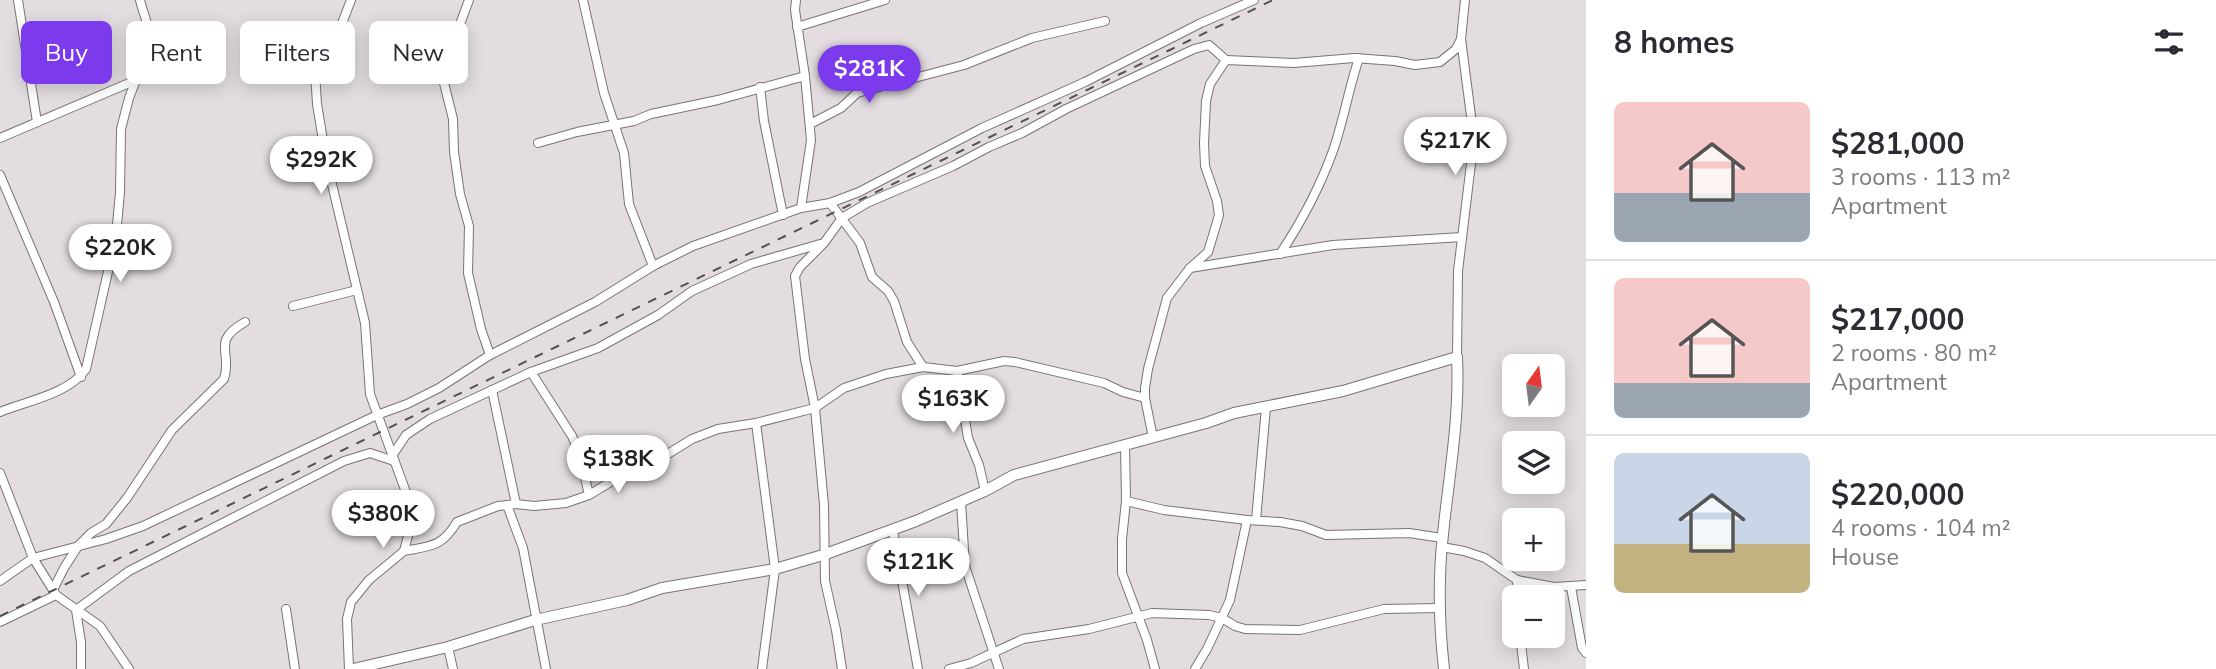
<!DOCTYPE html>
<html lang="en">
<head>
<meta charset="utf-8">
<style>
	:root { --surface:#fff; --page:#f7f7f7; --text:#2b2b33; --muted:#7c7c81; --line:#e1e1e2; --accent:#7c3aed }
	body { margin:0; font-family:Mulish,sans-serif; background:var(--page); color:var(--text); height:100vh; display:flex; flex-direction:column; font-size:26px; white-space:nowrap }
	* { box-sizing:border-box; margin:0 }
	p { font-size:23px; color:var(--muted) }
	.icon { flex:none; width:38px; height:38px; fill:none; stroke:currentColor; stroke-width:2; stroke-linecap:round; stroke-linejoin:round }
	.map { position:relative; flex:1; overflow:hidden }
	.sheet { display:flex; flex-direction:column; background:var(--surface); width:630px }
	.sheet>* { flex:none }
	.top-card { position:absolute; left:21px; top:21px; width:665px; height:63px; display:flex; gap:14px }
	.needle { width:46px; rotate:14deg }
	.fabs { position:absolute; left:1502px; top:354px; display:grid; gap:14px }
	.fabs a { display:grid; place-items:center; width:63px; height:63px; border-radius:10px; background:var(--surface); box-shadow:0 4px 18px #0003; font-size:35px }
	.price { position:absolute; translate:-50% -60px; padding:0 16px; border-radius:24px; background:#fff; color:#222; font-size:23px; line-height:46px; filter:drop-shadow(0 2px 4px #0008) }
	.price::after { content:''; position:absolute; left:50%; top:42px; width:21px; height:16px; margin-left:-10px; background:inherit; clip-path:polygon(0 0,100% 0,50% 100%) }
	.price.on { background:var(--accent); color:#fff }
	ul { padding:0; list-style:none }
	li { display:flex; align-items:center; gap:21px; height:175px; padding:0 28px }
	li+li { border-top:2px solid var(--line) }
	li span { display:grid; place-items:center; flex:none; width:196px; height:140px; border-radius:10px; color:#555 }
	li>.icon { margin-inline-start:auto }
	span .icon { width:84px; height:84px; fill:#fffc; stroke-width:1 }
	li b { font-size:30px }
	h2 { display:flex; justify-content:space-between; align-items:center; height:84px; padding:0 28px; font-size:30px }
	.tag { padding:0 24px; border-radius:10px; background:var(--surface); box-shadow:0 4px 18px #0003; font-size:24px; line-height:63px }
	.tag.on { background:var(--accent); color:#fff }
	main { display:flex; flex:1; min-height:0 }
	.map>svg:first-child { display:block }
</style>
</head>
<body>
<main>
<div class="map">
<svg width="1586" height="669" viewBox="0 0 1586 669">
	<rect width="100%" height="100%" fill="#e3dde2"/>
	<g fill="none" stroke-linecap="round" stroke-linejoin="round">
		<defs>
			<g id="street">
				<path d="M18,0L37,122"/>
				<path d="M469,0L445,64L443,79L453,119L454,152L460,194L469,226L468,273L481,329L490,355"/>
				<path d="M583,0L604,93L624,153L629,204L653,266"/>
				<path d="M796,0L795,10L805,76L811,140L801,208"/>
				<path d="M797,27L885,0"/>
				<path d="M760,87L764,121L783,215"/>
				<path d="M810,124L841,108L857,93L964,65L1032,38L1105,21"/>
				<path d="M0,138L148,75C162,55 145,21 140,0"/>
				<path d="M538,143L577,132L634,121L651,114L718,100L805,76"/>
				<path d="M0,175L54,302L81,377"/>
				<path d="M830,203L860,243L872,277L888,291L894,301L907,342L923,367"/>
				<path d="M1280,254C1302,221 1321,185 1334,148C1344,118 1349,88 1359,58"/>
				<path d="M1190,268L1333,245L1462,237"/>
				<path d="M293,306L357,290"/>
				<path d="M1457,357L1458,271L1474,139L1461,39L1465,0"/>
				<path d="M957,371L968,438L979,465L985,491"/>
				<path d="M531,372L572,436L579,452L589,495"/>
				<path d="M492,390L516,504"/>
				<path d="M0,412C27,401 69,394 86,369L116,236L120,192L121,129L129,98L136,80"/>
				<path d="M756,423L775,569L762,669"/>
				<path d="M1153,438L1145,398V388L1148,369L1167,298L1190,268L1208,252L1217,222L1219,215L1217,201L1205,166L1204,143L1206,101L1210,84L1226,60L1294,63L1354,58L1395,61L1415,65L1440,62L1456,49L1461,39"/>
				<path d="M1125,445L1126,501L1122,539V573L1147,640L1155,669"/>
				<path d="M392,456L406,435L430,419L531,372L598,348L658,315L692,291L751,264L820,244"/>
				<path d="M0,473L33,558L53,590L56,595L100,626L129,669"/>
				<path d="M1126,501L1164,510L1247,520L1280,522L1302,526L1326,535L1409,533L1442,538"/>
				<path d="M961,502L965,566L999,669"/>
				<path d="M507,505L523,548L546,669"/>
				<path d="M1256,520L1266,407"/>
				<path d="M893,531L918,669"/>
				<path d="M1442,547L1464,551L1485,558L1517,580L1554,587L1586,585"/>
				<path d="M404,551C431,546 442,547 457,522L498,506L516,504L534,506L566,503L589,495L612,481L658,460L692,439L718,429L756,423L815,408L844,388L886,374L923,367L957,371L1004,361L1015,362L1104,383L1123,392L1145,398"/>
				<path d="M1517,580L1518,597"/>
				<path d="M0,581L33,558L106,539L143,526L377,415L407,404L439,388L490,355L595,302L653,266L693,246L801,208L830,203L859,192L982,128L1085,82L1201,23L1254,0"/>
				<path d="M1571,587L1582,648L1586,653"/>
				<path d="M53,590L64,568L78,546L91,533L106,524L127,498L172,430L224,379C233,352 210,342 245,322"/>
				<path d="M286,609L295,669"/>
				<path d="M0,622L56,595"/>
				<path d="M1520,635L1524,669"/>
				<path d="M448,647L453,669"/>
				<path d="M81,669V642L76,610L129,571L344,461L370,453L394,461"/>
				<path d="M349,669L347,619L351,602L369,580L404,551L409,532V514L407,495L370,394L365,323L326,159L317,104L313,40L316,36L339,31L351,0"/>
				<path d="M842,669L836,630L825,581L824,505L815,408L805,359L795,276L800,267L824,243L842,218L867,203L953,166L989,147L1022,133L1066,109L1194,49L1209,45L1226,60"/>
				<path d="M949,669L971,663L1023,639L1089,629L1152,613L1209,615L1222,618L1235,626L1245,629L1300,630L1384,609L1439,608"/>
				<path d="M1195,669L1207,649L1230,600L1247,520"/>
			</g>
			<path id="secondary" d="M353,669L448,647L535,620L627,600L662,588L775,569L823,555L916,521L985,491L1014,475L1206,423L1234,413L1343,391L1457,357C1460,417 1449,475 1443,534C1438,579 1439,624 1444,669"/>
		</defs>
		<use href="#street" stroke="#797377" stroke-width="10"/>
		<use href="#secondary" stroke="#797377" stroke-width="12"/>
		<use href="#street" stroke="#fff" stroke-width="8"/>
		<use href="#secondary" stroke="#fff" stroke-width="10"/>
		<path stroke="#534f52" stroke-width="2" stroke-dasharray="9 9" stroke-linecap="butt" d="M0,616L1273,0"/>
	</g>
</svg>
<div class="fabs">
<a><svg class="needle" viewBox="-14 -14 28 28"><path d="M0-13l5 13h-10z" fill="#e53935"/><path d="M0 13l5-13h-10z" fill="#7c7c81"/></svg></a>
<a><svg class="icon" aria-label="layers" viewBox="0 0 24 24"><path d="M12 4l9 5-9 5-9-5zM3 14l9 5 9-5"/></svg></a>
<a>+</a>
<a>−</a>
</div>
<b class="price on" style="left:869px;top:105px">$281K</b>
<b class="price" style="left:1455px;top:177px">$217K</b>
<b class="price" style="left:321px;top:196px">$292K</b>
<b class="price" style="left:120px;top:284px">$220K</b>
<b class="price" style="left:953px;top:435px">$163K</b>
<b class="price" style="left:618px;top:495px">$138K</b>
<b class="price" style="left:383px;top:550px">$380K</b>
<b class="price" style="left:918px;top:598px">$121K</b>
<div class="top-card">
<a class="tag on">Buy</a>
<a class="tag">Rent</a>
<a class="tag">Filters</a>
<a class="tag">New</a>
</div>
</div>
<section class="sheet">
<h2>8 homes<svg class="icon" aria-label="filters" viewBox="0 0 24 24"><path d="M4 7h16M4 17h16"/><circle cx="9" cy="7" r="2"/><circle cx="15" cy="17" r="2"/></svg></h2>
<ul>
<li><span style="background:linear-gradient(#f6c9c9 65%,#9aa5b1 0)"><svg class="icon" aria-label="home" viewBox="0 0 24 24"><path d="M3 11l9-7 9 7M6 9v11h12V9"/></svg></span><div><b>$281,000</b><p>3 rooms · 113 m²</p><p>Apartment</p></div></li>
<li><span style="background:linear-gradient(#f6c9c9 75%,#9aa5b1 0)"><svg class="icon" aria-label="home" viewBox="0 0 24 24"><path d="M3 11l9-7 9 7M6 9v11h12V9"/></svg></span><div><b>$217,000</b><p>2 rooms · 80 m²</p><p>Apartment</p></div></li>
<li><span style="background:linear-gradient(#c9d6e8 65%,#c2b280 0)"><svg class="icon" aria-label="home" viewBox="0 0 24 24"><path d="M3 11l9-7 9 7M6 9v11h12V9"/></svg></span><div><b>$220,000</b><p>4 rooms · 104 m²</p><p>House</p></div></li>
</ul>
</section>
</main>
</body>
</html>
